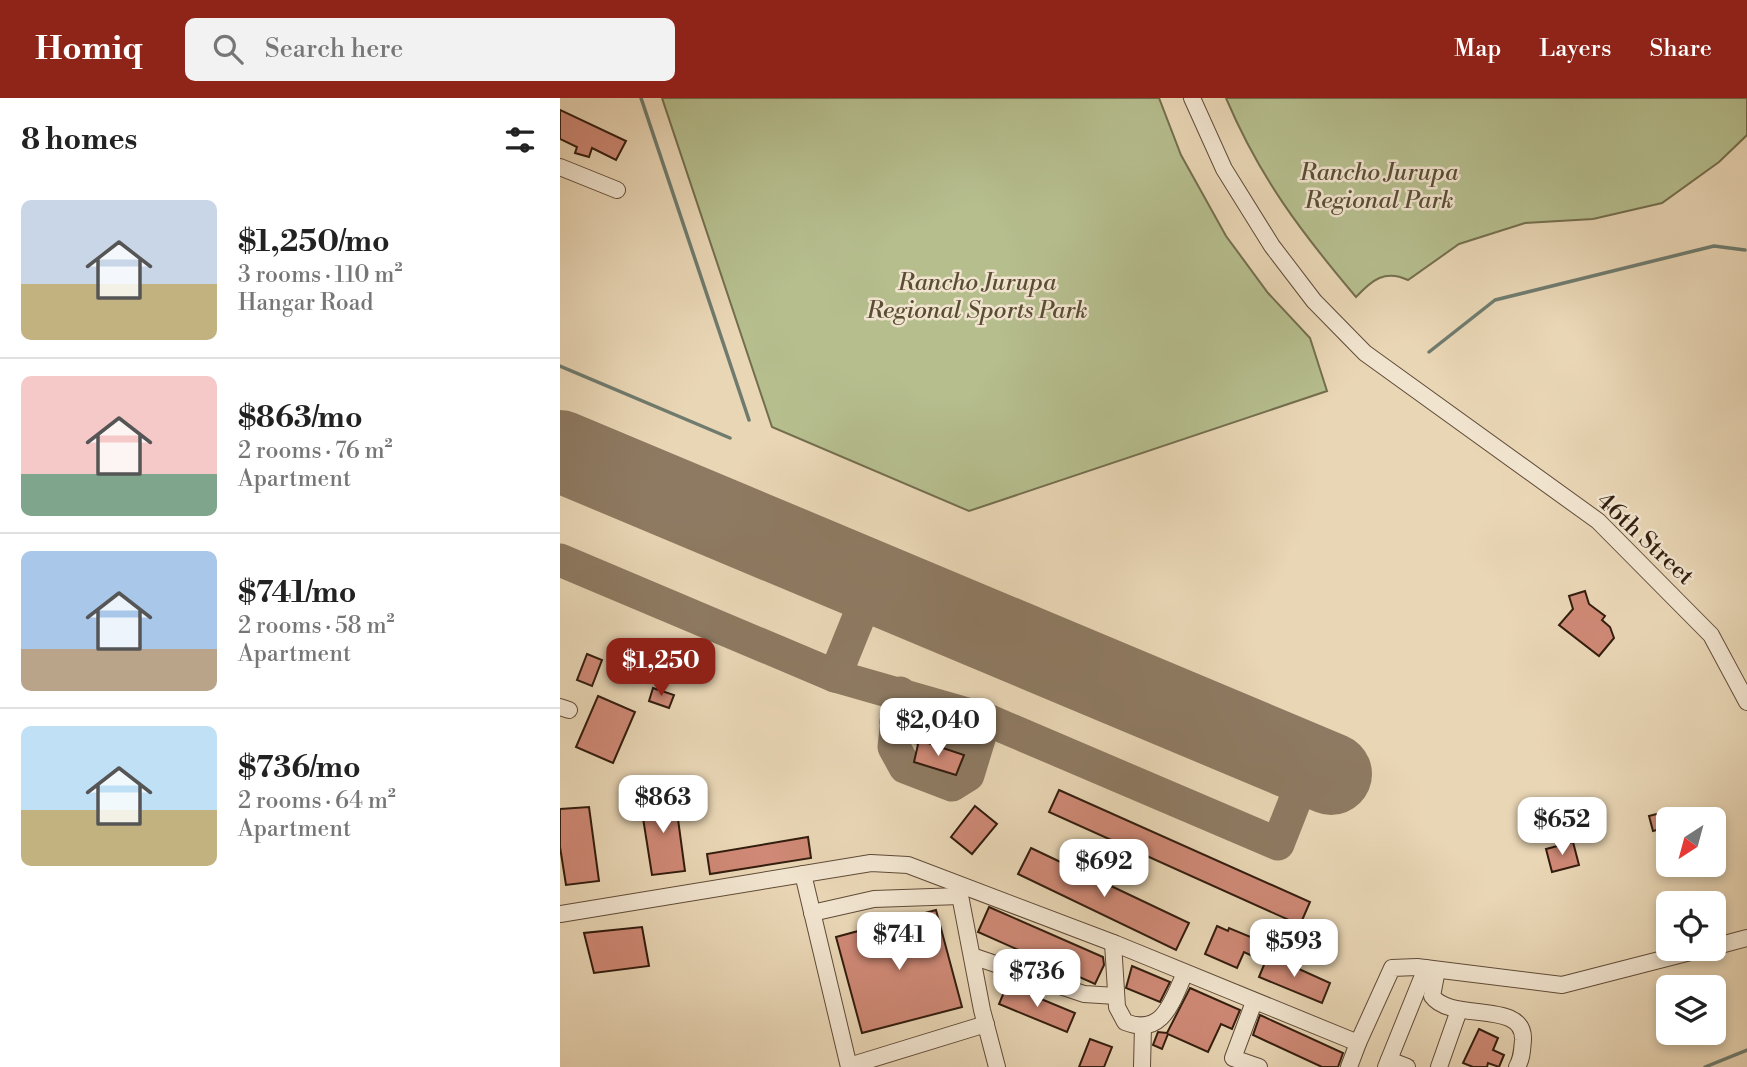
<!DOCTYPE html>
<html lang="en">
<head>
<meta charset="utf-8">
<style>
	:root { --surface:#fff; --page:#f2f2f2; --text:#222; --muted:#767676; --line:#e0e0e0; --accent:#8f2418 }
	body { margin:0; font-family:"Libre Bodoni",serif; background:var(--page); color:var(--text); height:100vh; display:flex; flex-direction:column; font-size:26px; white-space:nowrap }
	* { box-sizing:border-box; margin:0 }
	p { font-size:23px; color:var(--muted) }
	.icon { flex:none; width:38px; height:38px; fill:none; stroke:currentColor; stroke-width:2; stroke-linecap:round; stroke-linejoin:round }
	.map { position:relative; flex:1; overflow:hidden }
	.details { display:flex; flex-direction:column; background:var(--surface); width:560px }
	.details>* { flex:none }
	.needle { width:46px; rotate:216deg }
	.buttons { position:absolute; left:1096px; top:709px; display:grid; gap:14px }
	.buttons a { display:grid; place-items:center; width:70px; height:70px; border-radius:10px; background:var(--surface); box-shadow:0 4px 10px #0003; font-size:35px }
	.price { position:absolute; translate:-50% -60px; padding:0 16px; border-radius:14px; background:#fff; color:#222; font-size:23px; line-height:46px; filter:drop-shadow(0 2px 4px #0008) }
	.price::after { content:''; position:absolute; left:50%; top:42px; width:21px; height:16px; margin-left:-10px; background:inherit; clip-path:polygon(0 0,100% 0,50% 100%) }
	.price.current { background:var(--accent); color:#fff }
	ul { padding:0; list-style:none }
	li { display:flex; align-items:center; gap:21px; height:175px; padding:0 21px }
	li+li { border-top:2px solid var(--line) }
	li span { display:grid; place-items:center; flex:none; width:196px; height:140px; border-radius:10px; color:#555 }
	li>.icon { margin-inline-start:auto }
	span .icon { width:84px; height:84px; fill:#fffc; stroke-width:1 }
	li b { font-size:30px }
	h2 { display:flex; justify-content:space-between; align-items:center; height:84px; padding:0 21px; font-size:30px }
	header { display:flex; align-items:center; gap:42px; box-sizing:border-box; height:98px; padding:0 35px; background:var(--accent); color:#fff }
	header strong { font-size:33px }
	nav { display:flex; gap:38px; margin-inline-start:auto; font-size:24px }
	.search { width:490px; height:63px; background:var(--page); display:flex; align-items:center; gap:18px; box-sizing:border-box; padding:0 24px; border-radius:10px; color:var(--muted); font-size:26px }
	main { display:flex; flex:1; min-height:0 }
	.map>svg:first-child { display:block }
</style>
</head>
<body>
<header>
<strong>Homiq</strong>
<div class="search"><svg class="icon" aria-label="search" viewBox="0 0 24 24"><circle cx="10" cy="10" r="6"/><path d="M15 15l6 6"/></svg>Search here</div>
<nav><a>Map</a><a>Layers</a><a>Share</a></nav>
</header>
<main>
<section class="details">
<h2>8 homes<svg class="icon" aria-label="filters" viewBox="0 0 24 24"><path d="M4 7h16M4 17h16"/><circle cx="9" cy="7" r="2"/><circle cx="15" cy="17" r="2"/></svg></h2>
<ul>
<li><span style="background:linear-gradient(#c9d6e8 60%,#c2b280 0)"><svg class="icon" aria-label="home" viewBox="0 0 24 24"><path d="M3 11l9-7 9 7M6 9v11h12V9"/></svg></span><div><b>$1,250/mo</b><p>3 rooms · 110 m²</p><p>Hangar Road</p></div></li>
<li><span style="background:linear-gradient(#f6c9c9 70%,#7fa58c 0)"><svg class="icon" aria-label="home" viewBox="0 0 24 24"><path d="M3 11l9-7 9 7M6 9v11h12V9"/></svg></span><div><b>$863/mo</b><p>2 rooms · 76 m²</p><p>Apartment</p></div></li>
<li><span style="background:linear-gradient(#a9c7e8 70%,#b9a48a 0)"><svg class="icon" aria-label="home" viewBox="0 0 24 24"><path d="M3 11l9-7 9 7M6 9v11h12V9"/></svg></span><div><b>$741/mo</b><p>2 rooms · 58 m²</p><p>Apartment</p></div></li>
<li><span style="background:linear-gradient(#bfe0f5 60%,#c2b280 0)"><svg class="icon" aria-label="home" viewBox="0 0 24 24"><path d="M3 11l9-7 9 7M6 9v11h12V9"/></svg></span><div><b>$736/mo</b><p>2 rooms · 64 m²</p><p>Apartment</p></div></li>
</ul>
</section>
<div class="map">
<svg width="1187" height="969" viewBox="0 0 1187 969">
	<rect width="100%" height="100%" fill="#e9d6b5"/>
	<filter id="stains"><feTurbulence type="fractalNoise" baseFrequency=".00286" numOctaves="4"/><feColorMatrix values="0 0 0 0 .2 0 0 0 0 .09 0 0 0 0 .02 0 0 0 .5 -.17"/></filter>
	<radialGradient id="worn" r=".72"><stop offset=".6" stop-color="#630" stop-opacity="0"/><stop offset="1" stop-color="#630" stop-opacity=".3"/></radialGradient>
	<g fill="#b6be8e" stroke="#746e4e" stroke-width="2">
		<path d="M102,0H599L621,57L666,138L708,195L750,240L767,293L409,413L212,329Z"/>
		<path d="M666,0H1187V37L1159,64L1102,105L1033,121L965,125L899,146L848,182C825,171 812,182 796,199C741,134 700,80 666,0Z"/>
	</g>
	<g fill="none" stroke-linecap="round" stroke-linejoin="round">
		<g stroke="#6f7b6e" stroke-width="3.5">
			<path d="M81,0L189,322"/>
			<path d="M869,254L935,202L1154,148L1185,152"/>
			<path d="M0,268L170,340"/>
			<path d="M1145,969L1187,952"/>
		</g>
		<g stroke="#8e7a62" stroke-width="33">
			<path d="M0,462L275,578L425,621L718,746L749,667"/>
			<path d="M275,578L313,484"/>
			<path d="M340,595L334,649L345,669L392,687L408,677L425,621"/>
			<path d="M336,624L417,646"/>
		</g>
		<path stroke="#8e7a62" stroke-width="82" d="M0,353L771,676"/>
	</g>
	<g fill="#cf8976" stroke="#331d0e" stroke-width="2">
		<path d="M0,12L66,43L56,62L32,50L29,59L15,55L17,49L0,41Z"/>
		<path d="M1025,493L1029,506L1045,518L1042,522L1050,529L1054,540L1039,558L999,527L1013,511L1009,498Z"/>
		<path d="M27,556L42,562L32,588L17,582Z"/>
		<path d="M93,590L114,597L109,610L89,603Z"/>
		<path d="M38,598L75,614L53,665L16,649Z"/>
		<path d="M359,642L404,657L396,677L354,664Z"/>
		<path d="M499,692L750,804L740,827L489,714Z"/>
		<path d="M115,699L125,773L92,777L80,701Z"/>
		<path d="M415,708L437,726L412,756L391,739Z"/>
		<path d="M29,709L39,783L6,787L0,749V711Z"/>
		<path d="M1108,713V729L1093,733L1089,718Z"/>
		<path d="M248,739L251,760L150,776L147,756Z"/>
		<path d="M1013,744L1019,767L992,774L986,751Z"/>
		<path d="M471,750L629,825L616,852L458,776Z"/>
		<path d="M429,809L543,859L544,867L535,886L418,834Z"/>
		<path d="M376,812L402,909L302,935L276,839Z"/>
		<path d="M657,828L668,833L669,830L710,847L703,863L684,854L677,870L645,856Z"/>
		<path d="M82,829L89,868L34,875L24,835Z"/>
		<path d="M708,857L770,885L762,905L699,879Z"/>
		<path d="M572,868L610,884L600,904L566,890Z"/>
		<path d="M447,887L515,915L507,934L439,906Z"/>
		<path d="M630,890L680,912L672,931L661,926L648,954L608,936L602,951L593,947L598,934L607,935Z"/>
		<path d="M700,917L783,955L778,969H762L693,937Z"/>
		<path d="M919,931L938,940L933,952L944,957L939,969L928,965L927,969H913L903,965Z"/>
		<path d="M530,941L552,949L544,969H519Z"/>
	</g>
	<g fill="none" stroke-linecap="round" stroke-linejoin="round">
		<defs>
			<g id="minor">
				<path d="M632,0L664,71L712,148L754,203L805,255L1038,423L1151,537L1187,604"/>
				<path d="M0,69L57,92"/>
				<path d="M0,609L9,612"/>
				<path d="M243,776L289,969"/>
				<path d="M398,787L422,912L437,969"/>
				<path d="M252,815L314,801L400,798"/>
				<path d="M0,816L311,765L348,767L556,846L798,945L832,870L857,869L1002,887L1146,850"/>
				<path d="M553,845L557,909L565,924C603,939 612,903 625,875"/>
				<path d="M1153,849L1187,840"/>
				<path d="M412,858L524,896L556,898"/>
				<path d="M877,872L872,898C891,925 965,901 963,942C962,953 962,960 957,969"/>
				<path d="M694,904L673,960L699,969"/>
				<path d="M829,962L847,969"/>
				<path d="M289,968L426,926"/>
				<path d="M582,969L583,928"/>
				<path d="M789,969L798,945"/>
				<path d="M826,969L866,870"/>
				<path d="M879,969L898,915"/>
			</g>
		</defs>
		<use href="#minor" stroke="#604b38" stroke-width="18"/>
		<use href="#minor" stroke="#f1e4cf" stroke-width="16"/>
	</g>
	<g text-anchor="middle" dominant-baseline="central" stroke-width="5" stroke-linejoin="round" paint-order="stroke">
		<g font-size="24" font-style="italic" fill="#5a4d34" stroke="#f1e4cf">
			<text x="819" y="75">Rancho Jurupa<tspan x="819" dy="28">Regional Park</tspan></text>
			<text x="417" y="185">Rancho Jurupa<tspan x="417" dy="28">Regional Sports Park</tspan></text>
		</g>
		<g font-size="24" fill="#331d0e" stroke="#f1e4cf">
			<text transform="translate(1085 441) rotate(43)">46th Street</text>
		</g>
	</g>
	<rect width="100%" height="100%" filter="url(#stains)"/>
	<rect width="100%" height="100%" fill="url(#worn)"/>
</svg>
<div class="buttons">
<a><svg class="needle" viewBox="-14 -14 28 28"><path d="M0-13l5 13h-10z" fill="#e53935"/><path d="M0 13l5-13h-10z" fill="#767676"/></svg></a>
<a><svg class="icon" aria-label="locate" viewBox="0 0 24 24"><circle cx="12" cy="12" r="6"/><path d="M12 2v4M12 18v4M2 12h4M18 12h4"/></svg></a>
<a><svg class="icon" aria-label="layers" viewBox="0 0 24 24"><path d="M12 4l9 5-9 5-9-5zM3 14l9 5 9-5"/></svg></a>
</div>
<b class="price current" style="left:101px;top:600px">$1,250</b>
<b class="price" style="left:378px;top:660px">$2,040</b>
<b class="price" style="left:103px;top:737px">$863</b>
<b class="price" style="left:1002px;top:759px">$652</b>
<b class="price" style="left:544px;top:801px">$692</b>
<b class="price" style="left:339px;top:874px">$741</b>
<b class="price" style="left:734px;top:881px">$593</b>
<b class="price" style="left:477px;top:911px">$736</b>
</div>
</main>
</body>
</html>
